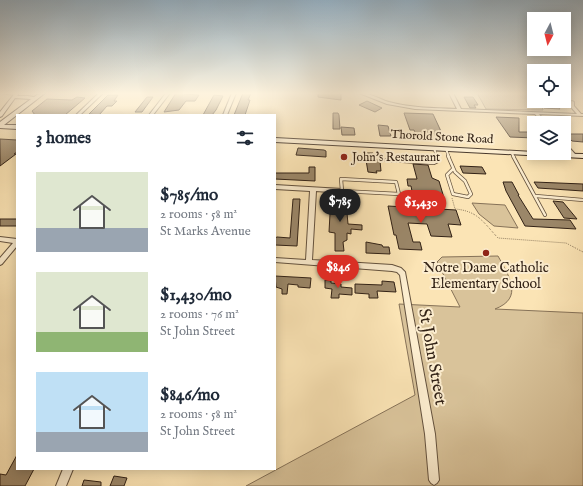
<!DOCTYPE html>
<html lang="en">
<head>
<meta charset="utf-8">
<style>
	:root { --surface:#fff; --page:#f2f2f3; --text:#1f2937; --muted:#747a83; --accent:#d93025 }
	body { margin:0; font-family:"IM FELL English",serif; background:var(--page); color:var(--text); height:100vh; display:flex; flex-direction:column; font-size:15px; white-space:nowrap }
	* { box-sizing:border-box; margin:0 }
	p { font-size:13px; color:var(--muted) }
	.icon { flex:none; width:22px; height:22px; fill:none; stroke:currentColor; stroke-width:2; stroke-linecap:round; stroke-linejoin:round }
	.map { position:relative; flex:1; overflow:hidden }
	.panel { position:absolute; left:16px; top:114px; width:260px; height:356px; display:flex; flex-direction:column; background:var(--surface); border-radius:0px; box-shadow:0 2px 10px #0003 }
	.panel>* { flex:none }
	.needle { width:26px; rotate:187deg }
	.tools { position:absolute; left:527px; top:12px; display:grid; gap:8px }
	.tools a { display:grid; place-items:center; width:44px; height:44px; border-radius:0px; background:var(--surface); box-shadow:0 2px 10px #0003; font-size:20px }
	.price { position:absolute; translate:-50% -34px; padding:0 9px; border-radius:14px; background:var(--accent); color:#fff; font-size:13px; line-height:26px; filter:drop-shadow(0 1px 2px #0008) }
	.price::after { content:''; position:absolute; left:50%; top:24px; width:12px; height:9px; margin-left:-6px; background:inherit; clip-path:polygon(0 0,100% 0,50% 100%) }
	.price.current { background:#222; color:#fff }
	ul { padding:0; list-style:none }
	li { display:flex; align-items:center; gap:12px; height:100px; padding:0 20px }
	li span { display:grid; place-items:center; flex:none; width:112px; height:80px; border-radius:0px; color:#555 }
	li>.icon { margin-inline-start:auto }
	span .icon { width:48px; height:48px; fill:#fffc; stroke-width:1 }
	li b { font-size:17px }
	h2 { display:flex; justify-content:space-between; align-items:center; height:48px; padding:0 20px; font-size:17px }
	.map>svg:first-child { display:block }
</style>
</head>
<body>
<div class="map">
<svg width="583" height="486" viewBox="0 0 583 486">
	<rect width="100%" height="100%" fill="#fbe4b5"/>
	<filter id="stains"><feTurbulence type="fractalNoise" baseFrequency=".005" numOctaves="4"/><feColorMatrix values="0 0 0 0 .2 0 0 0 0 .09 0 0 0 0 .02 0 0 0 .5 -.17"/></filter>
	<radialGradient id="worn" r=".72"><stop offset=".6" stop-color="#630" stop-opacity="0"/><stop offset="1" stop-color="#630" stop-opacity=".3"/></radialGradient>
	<g fill="#d9c39a" stroke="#867258">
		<path d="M477,93H534V101H540L543,110L486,109Z"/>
		<path d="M472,203L505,205L518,228L494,226L479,214Z"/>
		<path d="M498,256C509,276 524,298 495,309L583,313V486H246L415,395L399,304L460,307L437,262L442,257Z"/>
	</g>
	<g fill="#9b8769" stroke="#322216">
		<path d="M176,93H185L184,94L199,95L195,101H186L179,110L164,112Z"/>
		<path d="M243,93H251L248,100H250L245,115H234Z"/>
		<path d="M318,93H341V100L318,97Z"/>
		<path d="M108,95H118L114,101H117L112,106H107L99,115L89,114Z"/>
		<path d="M214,95L223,96L216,110L212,115H203Z"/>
		<path d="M77,97L85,98L65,115H35L32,111L47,99L72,100Z"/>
		<path d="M147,97H153L142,112H135Z"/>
		<path d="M464,97H473L478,105H474L476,108H470Z"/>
		<path d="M367,101L382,108L375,112L359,105Z"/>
		<path d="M537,101H554L560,109L544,108Z"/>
		<path d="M333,113H338L339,115L340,129H333Z"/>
		<path d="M404,113L433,114L445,140H438L433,132H422L424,139L417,138L414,130H410Z"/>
		<path d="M496,117L519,118V132H534V138L510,137Z"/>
		<path d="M378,125L388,126L391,136H380Z"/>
		<path d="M341,127L354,128L355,135H342Z"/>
		<path d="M565,134H583V142L572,141Z"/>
		<path d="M0,139L17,140V152L14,154H16L0,166Z"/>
		<path d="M298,148L324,150L326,151V157L296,155Z"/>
		<path d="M365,153H373L374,159L380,161L381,171H376L377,173L368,172L366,160H364V154H366Z"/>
		<path d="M413,164L428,165L432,178L439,181L444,198L413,196L411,186H408L407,179H417Z"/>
		<path d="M460,166L482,167L486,174L463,173Z"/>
		<path d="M309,167H315V181L275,179V173H309Z"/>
		<path d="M503,182H512L519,195H518L533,219L570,220L576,229L525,226L506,191Z"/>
		<path d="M534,182L583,184V191L538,188Z"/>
		<path d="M331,196H342L341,213H347L348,224L362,225V230L351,229V234L347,233V240L343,242L344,251H335V233L329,232Z"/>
		<path d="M293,199H300L297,246L275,245V238L277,237L290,238Z"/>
		<path d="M553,201L563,202L577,219L564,218Z"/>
		<path d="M388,206L456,210L461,225L448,224L452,237L431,236L427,224L408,223L413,242H420L422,250L399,249L396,235H394Z"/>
		<rect x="0" y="219" width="17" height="7"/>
		<path d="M366,242L382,245L383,247H389L390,254L366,253Z"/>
		<path d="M275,276L311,278L310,288L298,287V285L288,284L287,294H282V289L276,287Z"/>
		<path d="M325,280L331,281V283L341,284V287L352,288V295L339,294V298H331L332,289L325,288Z"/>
		<path d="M382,281L394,282L396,292L377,291L378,298H369V294L355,293V284L382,285Z"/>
		<path d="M17,455V469H34L25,486H0V474L6,475Z"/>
		<path d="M114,476L127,478L124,486H110Z"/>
		<path d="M84,480L101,482V486H82Z"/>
	</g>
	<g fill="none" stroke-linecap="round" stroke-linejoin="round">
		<defs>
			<g id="service-far1">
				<path d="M434,148L437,157"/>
				<path d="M446,149L449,157"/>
				<path d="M511,152L514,157"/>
			</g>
			<g id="service">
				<path d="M448,156L455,172L465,181L471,194L468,197L453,194L447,175L453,169"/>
				<path d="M513,156L545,215"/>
				<path d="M386,160L434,163L438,161L437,156"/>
				<path d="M341,179L396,182L399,194L342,191Z"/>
				<path d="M536,196L583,200"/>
			</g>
			<g id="minor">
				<path d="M4,93H19C16,95 7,95 4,93Z"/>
				<path d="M99,93H103L80,115H76Z"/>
				<path d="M166,93H170L153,115H149Z"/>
				<path d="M232,93H236L227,115H223Z"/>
				<path d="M359,93C369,92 379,99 389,102C411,108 435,108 457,109L449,93H453L461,109L577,114L570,106V102L572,101L574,102V106L581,114H583V116L539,114L546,123H542L535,114L415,109L387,104Z"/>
				<path d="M564,144H566L575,154V156H571L564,148Z"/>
				<path d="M275,185L342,189L345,191L342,193L316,191L312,260L392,265L401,268L405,272L435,434L439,480L437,483L434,485L431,483L429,480L425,434L400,275L397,272L392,271L275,262V258L306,260L310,191L275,189Z"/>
				<path d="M0,237L17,239V246L2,264L0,265V258L13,243L0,241Z"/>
				<path d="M63,469H73L66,486H56Z"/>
			</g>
			<g id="secondary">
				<path d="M15,93H19L17,96H28L34,97L40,93H45L4,125H17V129L0,128V122L31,99L15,98L2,116L0,117V112Z"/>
				<path d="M275,138L534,152V153L583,154V158L275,142Z"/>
			</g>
		</defs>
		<use href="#service-far1" stroke="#64523e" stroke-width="3"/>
		<use href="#service" stroke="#64523e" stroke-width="4"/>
		<use href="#minor" stroke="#64523e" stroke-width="2"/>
		<use href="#secondary" stroke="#322216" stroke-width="2"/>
		<path stroke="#322216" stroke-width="1" stroke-dasharray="0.5 1.5" stroke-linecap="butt" d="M452,198L455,209C478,211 483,222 498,238L566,243L583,252"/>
		<use href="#service-far1" stroke="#fcedcf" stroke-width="2"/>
		<use href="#service" stroke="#fcedcf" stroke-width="2.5"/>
		<use href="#minor" fill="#fcedcf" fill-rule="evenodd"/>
		<use href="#secondary" fill="#fcedcf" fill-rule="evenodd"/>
	</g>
	<linearGradient id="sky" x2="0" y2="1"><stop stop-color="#94adbe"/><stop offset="0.58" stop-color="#fdf3de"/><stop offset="1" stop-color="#fdf3de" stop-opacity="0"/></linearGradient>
	<rect width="583" height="161" fill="url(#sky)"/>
	<g fill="#8f2418" stroke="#fcedcf" stroke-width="1.5">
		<circle cx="344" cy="157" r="4"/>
		<circle cx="486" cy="253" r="4"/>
	</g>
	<g text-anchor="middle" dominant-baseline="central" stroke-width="4" stroke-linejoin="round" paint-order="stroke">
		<g font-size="12" fill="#322216" stroke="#fcedcf">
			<text transform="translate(442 137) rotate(3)">Thorold Stone Road</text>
		</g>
		<g font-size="12" fill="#322216" stroke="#fcedcf" text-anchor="start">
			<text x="352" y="157">John's Restaurant</text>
		</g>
		<g font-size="14" fill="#322216" stroke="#fcedcf">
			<text x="486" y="268">Notre Dame Catholic<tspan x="486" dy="16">Elementary School</tspan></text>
		</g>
		<g font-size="17" fill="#322216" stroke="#fcedcf">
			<text transform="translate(432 357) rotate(80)">St John Street</text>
		</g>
	</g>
	<rect width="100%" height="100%" filter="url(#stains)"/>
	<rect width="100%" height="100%" fill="url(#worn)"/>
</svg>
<div class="tools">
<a><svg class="needle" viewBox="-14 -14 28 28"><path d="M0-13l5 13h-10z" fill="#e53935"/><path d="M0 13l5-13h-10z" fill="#747a83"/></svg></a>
<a><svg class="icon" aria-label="locate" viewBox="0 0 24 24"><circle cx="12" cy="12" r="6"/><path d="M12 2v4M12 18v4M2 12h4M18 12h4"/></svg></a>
<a><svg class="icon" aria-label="layers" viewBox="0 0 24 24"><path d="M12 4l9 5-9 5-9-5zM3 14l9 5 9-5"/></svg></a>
</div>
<b class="price current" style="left:340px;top:223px">$785</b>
<b class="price" style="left:421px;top:224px">$1,430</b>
<b class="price" style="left:338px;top:289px">$846</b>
<section class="panel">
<h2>3 homes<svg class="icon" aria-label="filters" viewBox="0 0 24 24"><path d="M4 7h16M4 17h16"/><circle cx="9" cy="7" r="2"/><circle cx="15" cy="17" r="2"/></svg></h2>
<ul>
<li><span style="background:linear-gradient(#dfe7d0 70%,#9aa5b1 0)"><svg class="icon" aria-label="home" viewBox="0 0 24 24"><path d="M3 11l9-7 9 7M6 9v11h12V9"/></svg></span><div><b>$785/mo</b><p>2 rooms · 58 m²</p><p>St Marks Avenue</p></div></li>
<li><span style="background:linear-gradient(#dfe7d0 75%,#8fb573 0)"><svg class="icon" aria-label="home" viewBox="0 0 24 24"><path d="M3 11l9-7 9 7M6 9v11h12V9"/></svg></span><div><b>$1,430/mo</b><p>2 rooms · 76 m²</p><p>St John Street</p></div></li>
<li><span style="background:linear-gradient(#bfe0f5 75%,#9aa5b1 0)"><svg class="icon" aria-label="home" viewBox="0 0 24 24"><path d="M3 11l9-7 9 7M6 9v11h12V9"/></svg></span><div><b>$846/mo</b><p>2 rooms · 58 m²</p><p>St John Street</p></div></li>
</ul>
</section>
</div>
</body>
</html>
